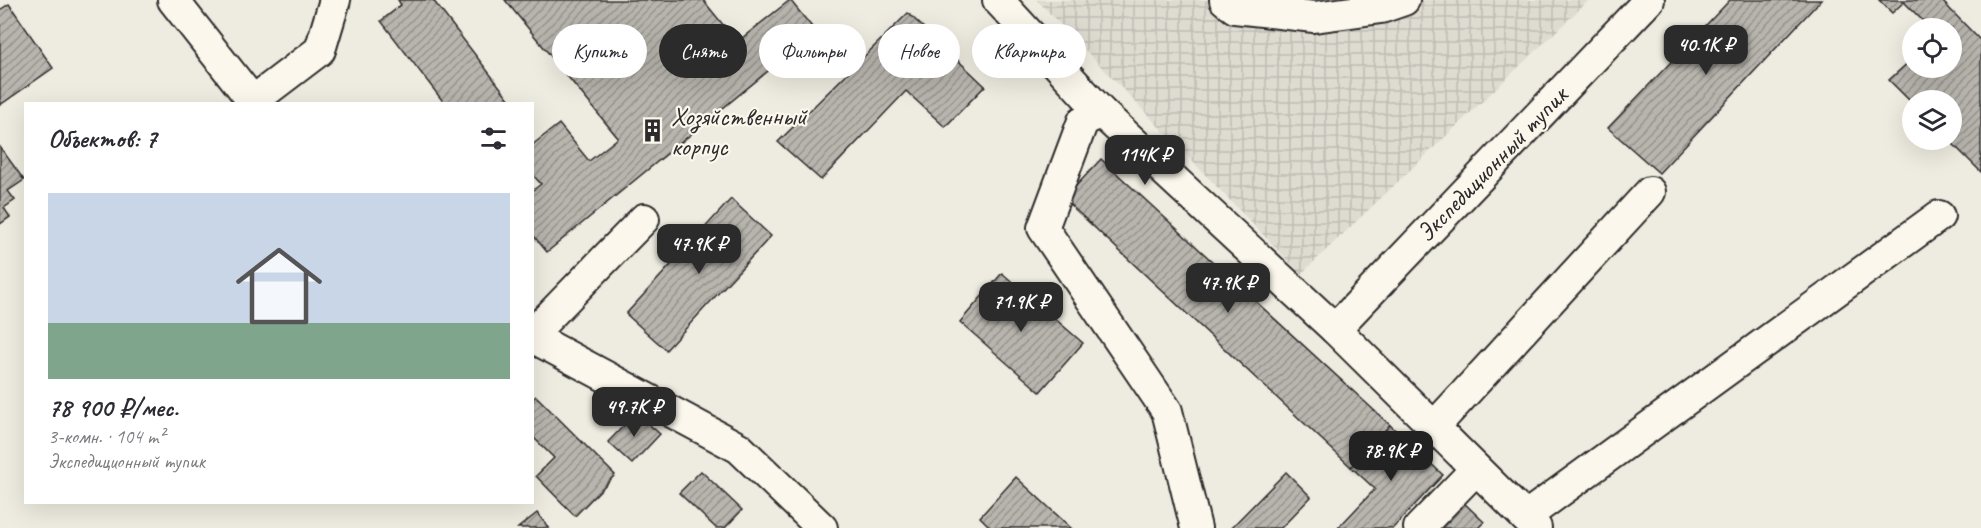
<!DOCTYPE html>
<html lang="ru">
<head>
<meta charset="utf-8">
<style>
	:root { --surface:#fff; --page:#f7f7f7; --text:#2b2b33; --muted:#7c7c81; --line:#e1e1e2; --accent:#2b2b2b }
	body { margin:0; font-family:Caveat,sans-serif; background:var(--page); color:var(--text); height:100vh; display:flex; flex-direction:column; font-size:22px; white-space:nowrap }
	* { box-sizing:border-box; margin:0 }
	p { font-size:20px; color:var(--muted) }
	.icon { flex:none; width:33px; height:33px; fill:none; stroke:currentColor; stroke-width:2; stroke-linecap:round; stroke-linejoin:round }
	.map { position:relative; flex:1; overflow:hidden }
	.details { position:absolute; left:24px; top:102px; width:510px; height:402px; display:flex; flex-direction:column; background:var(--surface); border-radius:0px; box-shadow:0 6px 24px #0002 }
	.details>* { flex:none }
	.hud { position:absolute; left:552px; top:24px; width:570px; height:54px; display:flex; gap:12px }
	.fabs { position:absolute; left:1902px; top:18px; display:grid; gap:12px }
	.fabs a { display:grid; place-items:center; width:60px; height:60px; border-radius:50%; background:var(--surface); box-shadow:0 6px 24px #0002; font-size:30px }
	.price { position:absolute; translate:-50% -51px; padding:0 14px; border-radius:12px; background:var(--accent); color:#fff; font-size:20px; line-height:39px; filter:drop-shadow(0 2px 3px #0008) }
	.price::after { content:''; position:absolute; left:50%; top:36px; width:18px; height:14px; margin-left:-9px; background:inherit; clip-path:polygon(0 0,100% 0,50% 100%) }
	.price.active { background:#222; color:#fff }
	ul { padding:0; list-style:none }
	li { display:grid; align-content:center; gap:12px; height:318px; padding:0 24px }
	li+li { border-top:2px solid var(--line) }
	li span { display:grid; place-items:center; height:186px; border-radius:0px; color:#555 }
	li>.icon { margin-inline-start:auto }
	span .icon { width:108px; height:108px; fill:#fffc; stroke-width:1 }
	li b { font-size:26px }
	h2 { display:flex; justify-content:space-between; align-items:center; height:72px; padding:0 24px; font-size:26px }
	.tag { padding:0 21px; border-radius:27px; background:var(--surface); box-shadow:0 6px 24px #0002; font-size:21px; line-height:54px }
	.tag.active { background:var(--accent); color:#fff }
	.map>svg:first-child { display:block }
</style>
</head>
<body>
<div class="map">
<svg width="1981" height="528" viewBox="0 0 1981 528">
	<defs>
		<pattern id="industrial-grid" width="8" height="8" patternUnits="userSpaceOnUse" patternTransform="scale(1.5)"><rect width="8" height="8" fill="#dedbd1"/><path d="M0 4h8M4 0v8" fill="none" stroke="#bfbcb4"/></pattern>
		<pattern id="building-hatch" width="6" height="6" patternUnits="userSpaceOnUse" patternTransform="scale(1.5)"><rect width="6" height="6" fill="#b8b5ae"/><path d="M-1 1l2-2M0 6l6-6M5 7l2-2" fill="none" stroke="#96938e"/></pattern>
	</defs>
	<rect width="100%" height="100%" fill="#eeebe0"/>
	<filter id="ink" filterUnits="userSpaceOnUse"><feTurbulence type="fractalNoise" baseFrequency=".0167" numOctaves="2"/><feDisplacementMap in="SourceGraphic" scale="12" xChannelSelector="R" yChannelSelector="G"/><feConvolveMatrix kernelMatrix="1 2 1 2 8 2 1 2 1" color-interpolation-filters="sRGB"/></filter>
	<g filter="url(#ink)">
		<path fill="url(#industrial-grid)" d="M1037,0H1589L1301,274Z"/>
		<g fill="url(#building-hatch)" stroke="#2b2b2b" stroke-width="1.5">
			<path d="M398,0H433L513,104H445L381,21L401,5Z"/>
			<path d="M505,0H703L737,42L790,0L816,32L547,252L532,234V191L541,184L532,174V145L559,124L589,161L618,138Z"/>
			<path d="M1730,0H1821L1659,173L1608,128Z"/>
			<path d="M1879,0H1941L1981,41V172L1949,140H1952V100H1912V103L1889,80L1912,59V68H1952V28H1930L1904,2L1892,13Z"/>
			<path d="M9,4L53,68L0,105V10Z"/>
			<path d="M908,13L985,86L945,127L906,91L821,180L778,142Z"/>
			<path d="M0,147L24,180L8,191L15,200L4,208L10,217L0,224Z"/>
			<path d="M1101,159L1390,425L1351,467L1064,199Z"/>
			<path d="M731,199L771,236L666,350L626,314Z"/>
			<path d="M1002,273L1083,343L1040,392L960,322Z"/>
			<path d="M536,396L615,475L575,516L536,476L554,458L532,436V400Z"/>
			<path d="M636,413L660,434L632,464L608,442Z"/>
			<path d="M1390,425L1443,475L1393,528H1338L1375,489L1351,467Z"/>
			<path d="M701,471L742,510L725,528H716L679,493Z"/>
			<path d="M1286,472L1311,497L1281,528H1231Z"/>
			<path d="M1016,477L1071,528H991L980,517Z"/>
			<path d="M1461,500L1484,522L1478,528H1434Z"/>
			<path d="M537,513L549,528H518Z"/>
		</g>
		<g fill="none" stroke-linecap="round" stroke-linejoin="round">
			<defs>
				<g id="minor">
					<path d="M173,0L255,104"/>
					<path d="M998,0L1101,112L1335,329L1536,528"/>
					<path d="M1225,0L1235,8L1314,17L1381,8L1404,0"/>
					<path d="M249,104L320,50L335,0"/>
					<path d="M1101,112L1083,121L1043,228L1167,411L1196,528"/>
					<path d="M1335,329L1649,0"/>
					<path d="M532,334L644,219"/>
					<path d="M532,337L739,448L822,528"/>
					<path d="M1434,427L1650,192"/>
					<path d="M1525,517L1939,216"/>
					<path d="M1419,528L1476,469"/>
				</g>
			</defs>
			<use href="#minor" stroke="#2b2b2b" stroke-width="34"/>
			<use href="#minor" stroke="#fbf7ec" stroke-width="30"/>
		</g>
	</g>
	<defs>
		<symbol id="building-bare" viewBox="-9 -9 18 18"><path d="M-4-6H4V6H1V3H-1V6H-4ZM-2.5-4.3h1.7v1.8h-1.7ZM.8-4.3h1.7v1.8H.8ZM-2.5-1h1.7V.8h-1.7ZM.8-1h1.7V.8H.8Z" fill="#2b2b2b" stroke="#fbf7ec" stroke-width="2.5" paint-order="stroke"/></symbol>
	</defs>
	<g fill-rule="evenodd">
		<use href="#building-bare" x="636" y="114" width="33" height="33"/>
	</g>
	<g text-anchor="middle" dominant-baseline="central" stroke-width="4.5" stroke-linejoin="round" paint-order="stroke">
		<g font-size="26" fill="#2b2b2b" stroke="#fbf7ec" text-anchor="start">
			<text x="671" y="116">Хозяйственный<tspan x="671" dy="30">корпус</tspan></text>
		</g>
		<g font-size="26" fill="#2b2b2b" stroke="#fbf7ec">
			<text transform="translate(1492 164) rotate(-46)">Экспедиционный тупик</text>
		</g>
	</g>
</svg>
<div class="fabs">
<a><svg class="icon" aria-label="locate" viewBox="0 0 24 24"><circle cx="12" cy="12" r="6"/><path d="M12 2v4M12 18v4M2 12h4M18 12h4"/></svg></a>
<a><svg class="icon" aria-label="layers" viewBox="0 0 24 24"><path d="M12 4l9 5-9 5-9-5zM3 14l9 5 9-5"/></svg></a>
</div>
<b class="price" style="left:1706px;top:76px">40.1K ₽</b>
<b class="price" style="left:1145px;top:186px">114K ₽</b>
<b class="price" style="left:699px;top:275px">47.9K ₽</b>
<b class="price" style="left:1228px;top:314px">47.9K ₽</b>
<b class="price" style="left:1021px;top:333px">71.9K ₽</b>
<b class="price" style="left:634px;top:438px">49.7K ₽</b>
<b class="price active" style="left:1391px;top:482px">78.9K ₽</b>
<div class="hud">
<a class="tag">Купить</a>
<a class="tag active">Снять</a>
<a class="tag">Фильтры</a>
<a class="tag">Новое</a>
<a class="tag">Квартира</a>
</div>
<section class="details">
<h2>Объектов: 7<svg class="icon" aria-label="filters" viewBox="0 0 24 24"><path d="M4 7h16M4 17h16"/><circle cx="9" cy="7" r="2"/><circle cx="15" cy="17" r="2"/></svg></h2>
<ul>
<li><span style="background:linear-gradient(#c9d6e8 70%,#7fa58c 0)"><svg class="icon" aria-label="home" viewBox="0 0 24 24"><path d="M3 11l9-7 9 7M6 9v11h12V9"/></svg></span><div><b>78 900 ₽/мес.</b><p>3-комн. · 104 m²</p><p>Экспедиционный тупик</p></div></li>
</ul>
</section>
</div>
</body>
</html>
